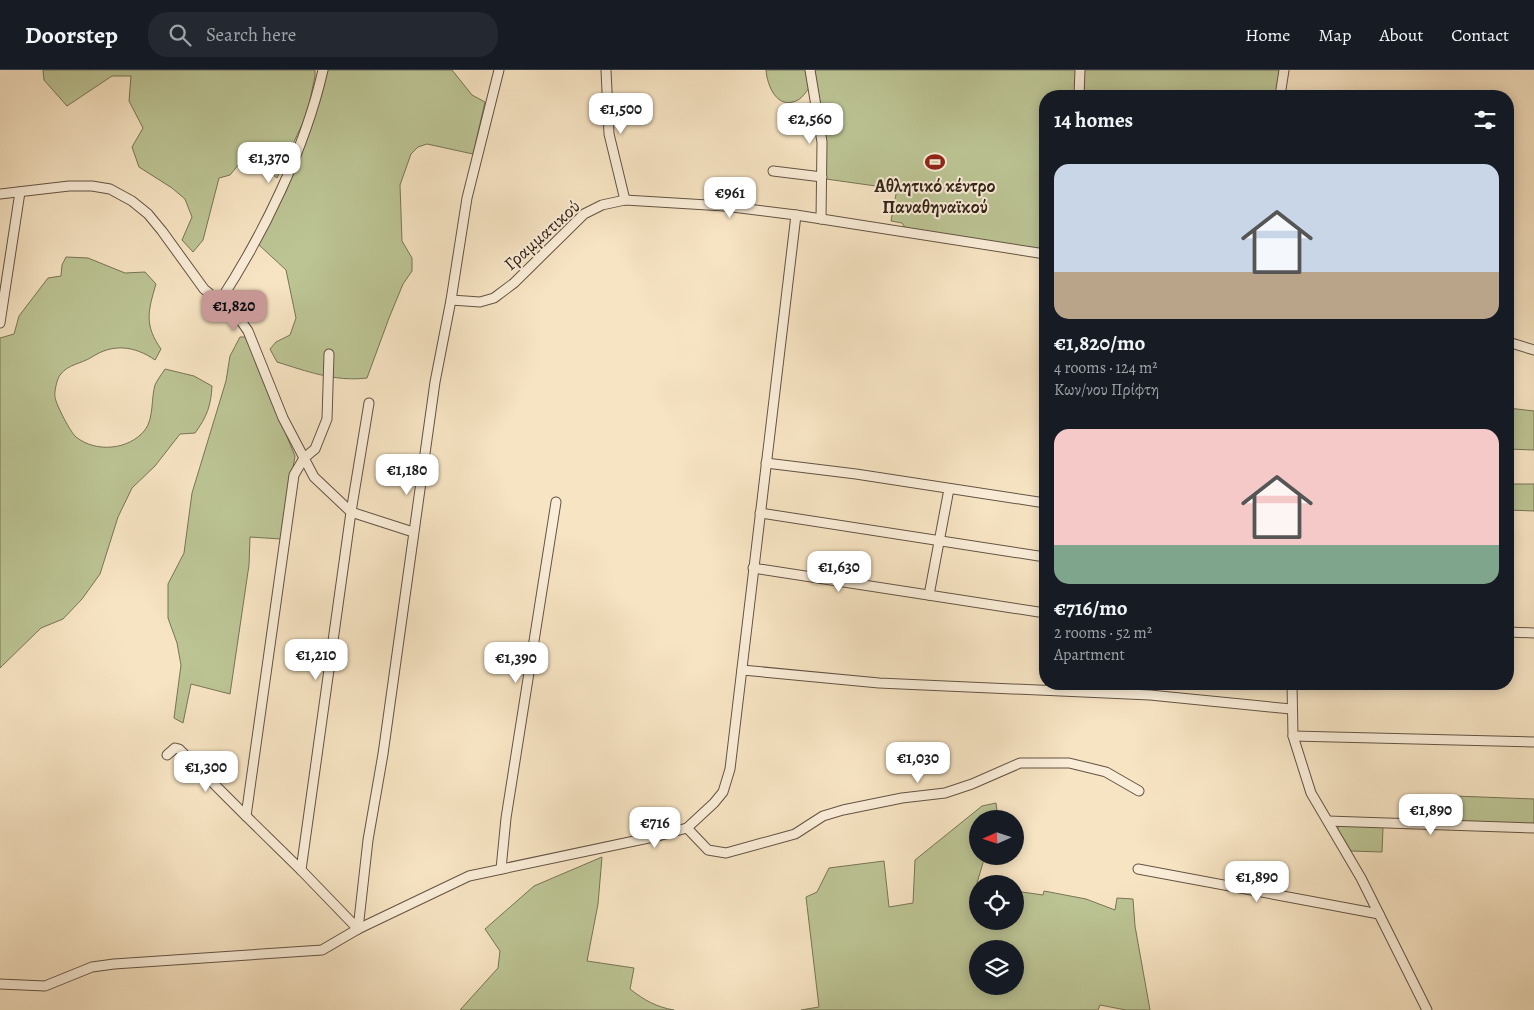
<!DOCTYPE html>
<html lang="en">
<head>
<meta charset="utf-8">
<style>
	:root { --surface:#171b24; --page:#242831; --text:#f1f3f6; --muted:#9ea1a6; --line:#363941; --accent:#c59692 }
	body { margin:0; font-family:Alegreya,serif; background:var(--page); color:var(--text); height:100vh; display:flex; flex-direction:column; font-size:19px; white-space:nowrap }
	* { box-sizing:border-box; margin:0 }
	p { font-size:16px; color:var(--muted) }
	.icon { flex:none; width:28px; height:28px; fill:none; stroke:currentColor; stroke-width:2; stroke-linecap:round; stroke-linejoin:round }
	.map { position:relative; flex:1; overflow:hidden }
	.sheet { position:absolute; left:1039px; top:20px; width:475px; height:600px; display:flex; flex-direction:column; background:var(--surface); border-radius:20px; box-shadow:0 2px 12px #0003 }
	.sheet>* { flex:none }
	.needle { width:32px; rotate:267deg }
	.buttons { position:absolute; left:969px; top:740px; display:grid; gap:10px }
	.buttons a { display:grid; place-items:center; width:55px; height:55px; border-radius:50%; background:var(--surface); box-shadow:0 2px 12px #0003; font-size:25px }
	.price { position:absolute; translate:-50% -42px; padding:0 11px; border-radius:10px; background:#fff; color:#222; font-size:16px; line-height:32px; filter:drop-shadow(0 1px 2px #0008) }
	.price::after { content:''; position:absolute; left:50%; top:30px; width:15px; height:11px; margin-left:-8px; background:inherit; clip-path:polygon(0 0,100% 0,50% 100%) }
	.price.current { background:var(--accent); color:#111 }
	ul { padding:0; list-style:none }
	li { display:grid; align-content:center; gap:10px; height:265px; padding:0 15px }
	li span { display:grid; place-items:center; height:155px; border-radius:15px; color:#555 }
	li>.icon { margin-inline-start:auto }
	span .icon { width:90px; height:90px; fill:#fffc; stroke-width:1 }
	li b { font-size:21px }
	h2 { display:flex; justify-content:space-between; align-items:center; height:60px; padding:0 15px; font-size:21px }
	header { display:flex; align-items:center; gap:30px; box-sizing:border-box; height:70px; padding:0 25px; background:var(--surface); border-bottom:1px solid var(--line) }
	header strong { font-size:24px }
	nav { display:flex; gap:28px; margin-inline-start:auto; font-size:18px }
	.search { width:350px; height:45px; background:var(--page); display:flex; align-items:center; gap:12px; box-sizing:border-box; padding:0 18px; border-radius:20px; color:var(--muted); font-size:19px }
	.map>svg:first-child { display:block }
</style>
</head>
<body>
<header>
<strong>Doorstep</strong>
<div class="search"><svg class="icon" aria-label="search" viewBox="0 0 24 24"><circle cx="10" cy="10" r="6"/><path d="M15 15l6 6"/></svg>Search here</div>
<nav><a>Home</a><a>Map</a><a>About</a><a>Contact</a></nav>
</header>
<div class="map">
<svg width="1534" height="940" viewBox="0 0 1534 940">
	<rect width="100%" height="100%" fill="#f7e4c3"/>
	<filter id="stains"><feTurbulence type="fractalNoise" baseFrequency=".004" numOctaves="4"/><feColorMatrix values="0 0 0 0 .2 0 0 0 0 .09 0 0 0 0 .02 0 0 0 .5 -.17"/></filter>
	<radialGradient id="worn" r=".72"><stop offset=".6" stop-color="#630" stop-opacity="0"/><stop offset="1" stop-color="#630" stop-opacity=".3"/></radialGradient>
	<g fill="#bcc494" stroke="#777456" fill-rule="evenodd">
		<path d="M43,0H315V6L307,44L277,108L251,87L244,88L230,105L219,108L203,170L193,182L182,170L192,147L185,129L172,118L139,97L132,77L143,58L129,31L131,6H112L67,36L44,10Z"/>
		<path d="M325,0H452L472,25L485,32L473,84L427,74L418,77L411,84L400,115L402,171L412,188V201L403,214L389,248L367,308C335,312 306,301 277,292L270,279L276,272L290,265L296,248L286,200L258,174Z"/>
		<path d="M766,0H807L809,18C806,22 802,28 798,30C777,41 767,15 766,0Z"/>
		<path d="M813,0H1280L1276,26H1045V180L906,159L902,153L891,151L897,119L826,109L825,75Z"/>
		<path d="M66,187L88,188L125,203L145,202L156,214C148,241 144,255 161,279L155,290C135,276 113,273 92,287C81,294 68,294 60,305C57,309 54,322 55,327C56,335 71,363 76,367C96,383 129,380 145,360C154,348 151,328 155,315C157,310 162,304 165,299L194,306L212,316C211,335 207,347 195,363L180,364L155,396L132,418L118,447L100,504L82,529L63,549L41,558L0,598V268L14,264L19,246L48,208L61,206L62,195Z"/>
		<path d="M240,267H245L249,275L295,386L281,469L250,467L249,495L230,624L191,614L183,653L174,648L181,595L177,573L168,548V514L184,483L192,423L226,311L230,286Z"/>
		<path d="M1508,338L1534,341V380L1508,379Z"/>
		<path d="M1508,414H1534V441L1508,440Z"/>
		<path d="M1427,725L1534,729V754L1427,750Z"/>
		<path d="M996,733L998,749H978V786H985L977,813L978,851H1015V821L1043,825L1044,821L1086,829L1115,840L1117,828L1133,829L1135,856L1150,940H1126L1100,935L1098,940H801L819,937L806,827L817,822L829,798L884,791L889,837L913,833L915,790L982,736ZM978,879H1015V916H978Z"/>
		<path d="M1338,755L1383,757L1382,782L1351,781L1338,760Z"/>
		<path d="M602,787L598,834L587,891L634,898L630,919C644,930 656,937 674,940H460L498,898L500,881L485,859L534,816Z"/>
	</g>
	<g fill="none" stroke-linecap="round" stroke-linejoin="round">
		<defs>
			<g id="minor">
				<path d="M606,0L609,64L625,130"/>
				<path d="M810,0L822,72L821,149"/>
				<path d="M1079,26L1080,0"/>
				<path d="M1280,26L1284,0"/>
				<path d="M773,101L822,107"/>
				<path d="M0,124L69,116H92L110,119L132,131L148,144L162,161L204,219L239,248L248,261L283,348L314,407L351,442L413,462"/>
				<path d="M451,230L480,232L494,228L514,213L584,144L602,135L625,130L724,136L796,145L1045,184"/>
				<path d="M220,231C264,163 305,79 323,0"/>
				<path d="M0,253L20,122"/>
				<path d="M1508,272L1534,280"/>
				<path d="M766,393L856,404L1045,433"/>
				<path d="M760,443L1045,487"/>
				<path d="M753,498L1045,543"/>
				<path d="M929,525L949,419"/>
				<path d="M1508,562L1534,563"/>
				<path d="M742,600L879,613L1150,625L1291,639"/>
				<path d="M1292,614L1293,666L1311,723L1361,808L1427,940"/>
				<path d="M1293,666L1534,672"/>
				<path d="M167,685L175,678L179,679L246,746"/>
				<path d="M1328,751L1534,758"/>
				<path d="M687,758L708,780L726,783L795,764L823,746L843,740L902,728L945,723L972,714L1020,693H1069L1106,702L1139,721"/>
				<path d="M501,799L506,748L556,432"/>
				<path d="M1138,799L1379,844"/>
				<path d="M301,800L246,746L294,405L304,388L315,379L327,349L329,284"/>
				<path d="M358,859L368,770L383,684L435,312L451,230L467,128L499,0"/>
				<path d="M358,859L301,800L351,442L369,333"/>
				<path d="M0,914L45,916L92,897L114,894L322,880L358,859L469,806L658,766L687,758L714,733L723,722L730,699L796,145"/>
			</g>
		</defs>
		<use href="#minor" stroke="#635343" stroke-width="11"/>
		<use href="#minor" stroke="#faedd8" stroke-width="9"/>
	</g>
	<defs>
		<symbol id="stadium-bare" viewBox="-9 -9 18 18"><path d="M0-5a6.5 5 0 1 0 0 10a6.5 5 0 1 0 0-10ZM-3.5-1.8h7v3.6h-7Z" fill="#8f2418" stroke="#faedd8" stroke-width="2.5" paint-order="stroke"/></symbol>
	</defs>
	<g fill-rule="evenodd">
		<use href="#stadium-bare" x="921" y="78" width="28" height="28"/>
	</g>
	<g text-anchor="middle" dominant-baseline="central" stroke-width="4" stroke-linejoin="round" paint-order="stroke">
		<g font-size="18" font-weight="bold" fill="#322318" stroke="#faedd8">
			<text x="935" y="116">Αθλητικό κέντρο<tspan x="935" dy="21">Παναθηναϊκού</tspan></text>
		</g>
		<g font-size="18" fill="#322318" stroke="#faedd8">
			<text transform="translate(542 165) rotate(-42)">Γραμματικού</text>
		</g>
	</g>
	<rect width="100%" height="100%" filter="url(#stains)"/>
	<rect width="100%" height="100%" fill="url(#worn)"/>
</svg>
<div class="buttons">
<a><svg class="needle" viewBox="-14 -14 28 28"><path d="M0-13l5 13h-10z" fill="#e53935"/><path d="M0 13l5-13h-10z" fill="#9ea1a6"/></svg></a>
<a><svg class="icon" aria-label="locate" viewBox="0 0 24 24"><circle cx="12" cy="12" r="6"/><path d="M12 2v4M12 18v4M2 12h4M18 12h4"/></svg></a>
<a><svg class="icon" aria-label="layers" viewBox="0 0 24 24"><path d="M12 4l9 5-9 5-9-5zM3 14l9 5 9-5"/></svg></a>
</div>
<b class="price" style="left:621px;top:65px">€1,500</b>
<b class="price" style="left:810px;top:75px">€2,560</b>
<b class="price" style="left:269px;top:114px">€1,370</b>
<b class="price" style="left:730px;top:149px">€961</b>
<b class="price current" style="left:234px;top:262px">€1,820</b>
<b class="price" style="left:407px;top:426px">€1,180</b>
<b class="price" style="left:839px;top:523px">€1,630</b>
<b class="price" style="left:316px;top:611px">€1,210</b>
<b class="price" style="left:516px;top:614px">€1,390</b>
<b class="price" style="left:918px;top:714px">€1,030</b>
<b class="price" style="left:206px;top:723px">€1,300</b>
<b class="price" style="left:1431px;top:766px">€1,890</b>
<b class="price" style="left:655px;top:779px">€716</b>
<b class="price" style="left:1257px;top:833px">€1,890</b>
<section class="sheet">
<h2>14 homes<svg class="icon" aria-label="filters" viewBox="0 0 24 24"><path d="M4 7h16M4 17h16"/><circle cx="9" cy="7" r="2"/><circle cx="15" cy="17" r="2"/></svg></h2>
<ul>
<li><span style="background:linear-gradient(#c9d6e8 70%,#b9a48a 0)"><svg class="icon" aria-label="home" viewBox="0 0 24 24"><path d="M3 11l9-7 9 7M6 9v11h12V9"/></svg></span><div><b>€1,820/mo</b><p>4 rooms · 124 m²</p><p>Κων/νου Πρίφτη</p></div></li>
<li><span style="background:linear-gradient(#f6c9c9 75%,#7fa58c 0)"><svg class="icon" aria-label="home" viewBox="0 0 24 24"><path d="M3 11l9-7 9 7M6 9v11h12V9"/></svg></span><div><b>€716/mo</b><p>2 rooms · 52 m²</p><p>Apartment</p></div></li>
</ul>
</section>
</div>
</body>
</html>
